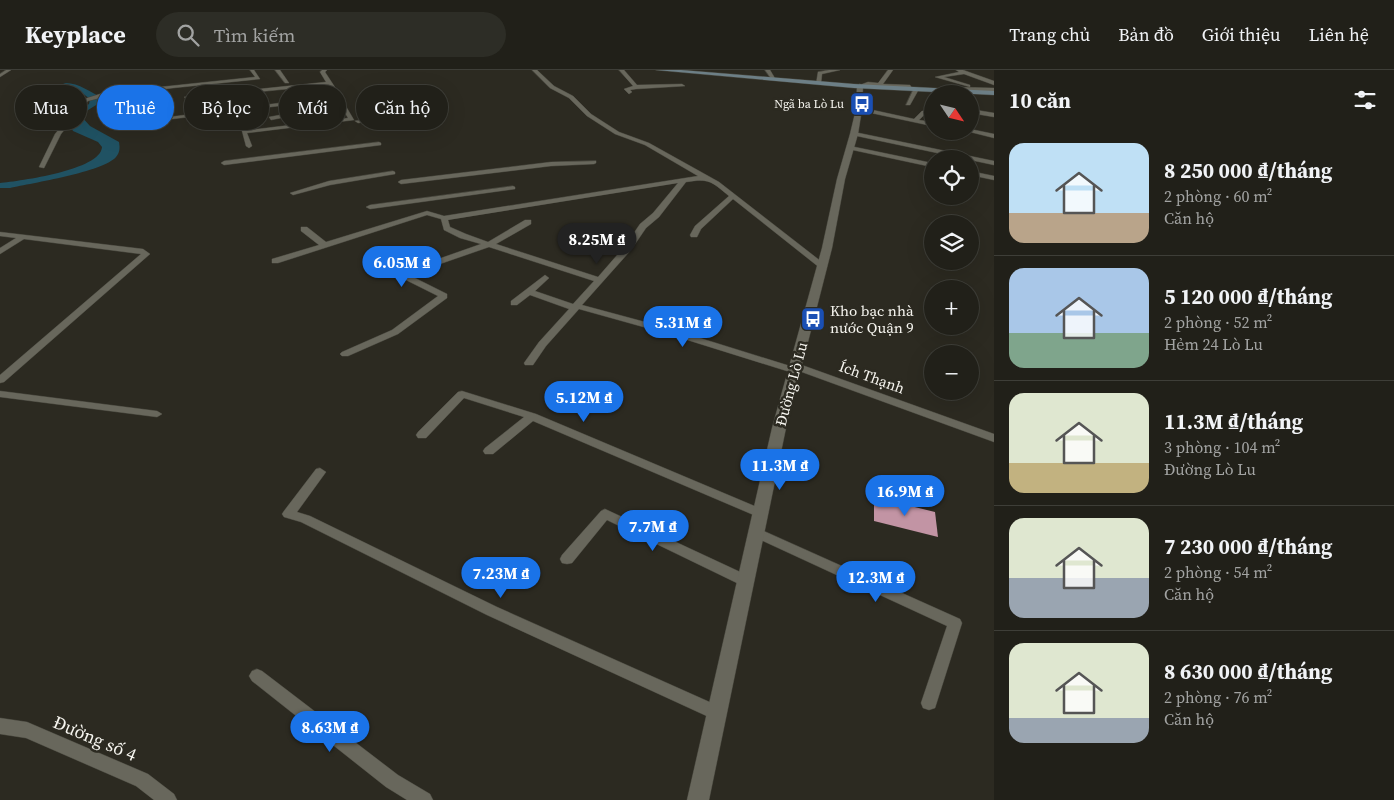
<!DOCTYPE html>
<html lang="vi">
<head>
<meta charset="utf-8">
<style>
	:root { --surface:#212019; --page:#2d2d26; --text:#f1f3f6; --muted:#a2a3a2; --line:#3e3e38; --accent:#1a73e8 }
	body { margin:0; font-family:"Source Serif 4",serif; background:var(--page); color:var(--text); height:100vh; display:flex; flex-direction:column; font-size:19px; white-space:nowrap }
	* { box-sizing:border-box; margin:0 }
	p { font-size:16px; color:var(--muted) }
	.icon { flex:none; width:28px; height:28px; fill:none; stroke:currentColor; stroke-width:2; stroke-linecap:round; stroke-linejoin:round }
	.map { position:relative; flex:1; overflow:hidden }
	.sheet { display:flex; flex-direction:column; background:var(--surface); width:400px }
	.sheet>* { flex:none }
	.top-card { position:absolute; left:15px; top:15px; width:475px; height:45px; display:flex; gap:10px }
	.needle { width:32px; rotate:125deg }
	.fabs { position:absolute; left:924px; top:15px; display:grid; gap:10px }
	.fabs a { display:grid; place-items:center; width:55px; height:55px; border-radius:50%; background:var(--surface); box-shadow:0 5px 20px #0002,0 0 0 1px var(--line); font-size:25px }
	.price { position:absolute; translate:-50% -42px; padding:0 11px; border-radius:18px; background:var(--accent); color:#fff; font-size:16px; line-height:32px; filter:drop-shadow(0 1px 2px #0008) }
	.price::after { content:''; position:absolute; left:50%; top:30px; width:15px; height:11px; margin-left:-8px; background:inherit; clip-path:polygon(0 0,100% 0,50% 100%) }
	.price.selected { background:#222; color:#fff }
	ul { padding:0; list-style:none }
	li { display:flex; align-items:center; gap:15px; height:125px; padding:0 15px }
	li+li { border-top:1px solid var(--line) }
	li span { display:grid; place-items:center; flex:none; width:140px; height:100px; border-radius:15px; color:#555 }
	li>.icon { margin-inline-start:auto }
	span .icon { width:60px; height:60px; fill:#fffc; stroke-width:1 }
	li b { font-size:21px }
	h2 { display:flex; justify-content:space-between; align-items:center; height:60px; padding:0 15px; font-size:21px }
	.chip { padding:0 18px; border-radius:22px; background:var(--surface); box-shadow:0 5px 20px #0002,0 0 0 1px var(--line); font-size:18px; line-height:45px }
	.chip.selected { background:var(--accent); color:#fff }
	header { display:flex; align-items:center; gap:30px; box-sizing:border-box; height:70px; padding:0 25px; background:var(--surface); border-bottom:1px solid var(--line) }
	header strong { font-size:24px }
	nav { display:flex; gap:28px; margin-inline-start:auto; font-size:18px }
	.search { width:350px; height:45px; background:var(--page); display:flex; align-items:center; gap:12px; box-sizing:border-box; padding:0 18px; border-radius:28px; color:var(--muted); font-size:19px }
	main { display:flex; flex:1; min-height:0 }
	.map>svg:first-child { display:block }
</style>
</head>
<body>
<header>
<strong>Keyplace</strong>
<div class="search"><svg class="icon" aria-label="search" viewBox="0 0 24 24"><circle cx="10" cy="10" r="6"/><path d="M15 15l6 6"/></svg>Tìm kiếm</div>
<nav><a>Trang chủ</a><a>Bản đồ</a><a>Giới thiệu</a><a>Liên hệ</a></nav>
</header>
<main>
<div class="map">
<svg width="994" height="730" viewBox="0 0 994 730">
	<rect width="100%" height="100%" fill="#2c2a21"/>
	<path fill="#205263" d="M63,13C79,12 89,22 103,28L101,32L80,45L90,56L119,72C120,78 120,82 116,87C103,102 32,113 10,118H0V113C20,111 101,100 102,77L98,72L73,61L70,55L73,45L89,34L90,29L73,16Z"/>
	<path fill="#c294a4" d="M874,427L935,442L938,467L874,451Z"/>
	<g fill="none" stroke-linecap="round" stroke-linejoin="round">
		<defs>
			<g id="minor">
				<path d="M6,0H11L0,7V4Z"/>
				<path d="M250,0H254L260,9L173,18L104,27L88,31L61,64L44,98L39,97L55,64L84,29L103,23L255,7Z"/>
				<path d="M275,0H280L289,13H285Z"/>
				<path d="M322,0H327L325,2L340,25L343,27L341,28L354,50L247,63L252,76L249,78L246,76L242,61L348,48L344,41L306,46L303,44L342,38L337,29L284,35L291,46L271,50L269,47L285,44L279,36L156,51L153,49L335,26L328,15L187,29L184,27L326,12L320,2Z"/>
				<path d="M532,0H537L554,16L573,26L591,44L619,62L649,73L719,112L827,196L826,198H820L733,129L701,159L697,167H691L690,165L695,156L729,126C711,111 709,108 686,112L659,147L646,158L631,180L582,235L671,259L790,296L795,293L799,294L994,364V372L799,301L794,303L790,302L665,263L579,239L546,276L533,295H525L524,293L539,272L569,239L530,225L517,235H511V231L545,205L549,208L535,221L573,234L594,211L489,177L414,203L413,207L447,224V228L398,264L348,286H342L340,284L342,282L392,260L438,226L406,210L405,208L407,200L481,174L460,168L444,160L441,149L427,145L278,193H272V189L319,175L301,161V157H307L326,172L427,141L444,146L698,106L645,75L615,64L587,46L569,28L550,18ZM678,113L653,143L640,154L625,176L598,207L496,174L531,154V150H525L488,172L466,164L450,157L448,150Z"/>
				<path d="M619,0H624L637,15L682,14L685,16L636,19L630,20L632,22L629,24L624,19L633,16Z"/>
				<path d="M765,0H770L776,10H772Z"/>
				<path d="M829,0H840L822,4L821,13L816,14L818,2Z"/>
				<path d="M888,0H893L883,14L910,15L912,18L868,16L860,18L857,16L868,12L878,13Z"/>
				<path d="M956,0H963L994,11V15L964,4L944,7L970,15V17L935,7L959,2Z"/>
				<path d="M956,17L994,18V22L954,20Z"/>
				<path d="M914,18L919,19L910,35H906Z"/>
				<path d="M859,37L914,49L922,41H932V45L925,44L919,50L932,52V56L857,40Z"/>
				<path d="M435,39L437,42L358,53L355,51Z"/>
				<path d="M970,39L994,43V47L970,43Z"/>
				<path d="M970,59L994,64V68L966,61H970Z"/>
				<path d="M854,62L994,91V95L852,65L851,64Z"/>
				<path d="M379,72L381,73V75L224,95L221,93L224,91Z"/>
				<path d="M850,76L932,93V97L848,79V77Z"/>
				<path d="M596,91V93L594,94L551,96L401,114L398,112L401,110L551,92Z"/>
				<path d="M393,101L395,102V104L330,115L293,125L290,123L329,111Z"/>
				<path d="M970,101L994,106V110L970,105Z"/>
				<path d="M513,116L515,117V119L370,139L366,137L370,135Z"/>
				<path d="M0,162L143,179L150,184L4,312L0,313V305L141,184L24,169L0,184V178L16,168L0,166Z"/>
				<path d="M0,321L157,341L162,344L157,347L0,327Z"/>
				<path d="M462,321L536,344L764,440L766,443L764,446H756L533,351L493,384H485L483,381L485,378L524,347L464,328L426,368H418L416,365L418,362L458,322Z"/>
				<path d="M320,398L326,402L297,442L310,446L497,537L723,638L725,643L723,648L717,651L711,648L487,545L301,452L284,447L282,444L284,441L316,399Z"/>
				<path d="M605,439L751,507L753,511L751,515L746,517L741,515L607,450L572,493L567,494L562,493L560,489L562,485L601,441Z"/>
				<path d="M755,457L960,549L962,553L935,638L929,640L923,638L921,633L947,556L750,465L749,462L750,459Z"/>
				<path d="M257,599L262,601L398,705L430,724L433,730H407L386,717L252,611L249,606L252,601Z"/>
				<path d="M0,648L27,652L148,704L174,724L177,730H154L136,716L26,668L0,664Z"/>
			</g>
			<path id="tertiary" d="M860,14L863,16L862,39L858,64L845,109L832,178L786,358L709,730H687L772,358L822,178L837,109L850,64L856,39L857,16Z"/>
			<path id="secondary" d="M656,0H681L854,14L994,21V25L854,18Z"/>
		</defs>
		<use href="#minor" stroke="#46453c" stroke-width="1"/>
		<use href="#tertiary" stroke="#46453c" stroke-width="1"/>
		<use href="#secondary" stroke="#46453c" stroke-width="1"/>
		<use href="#minor" fill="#68675c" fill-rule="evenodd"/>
		<use href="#tertiary" fill="#68675c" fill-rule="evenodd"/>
		<use href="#secondary" fill="#6d7f86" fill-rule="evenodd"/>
	</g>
	<defs>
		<symbol id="bus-square" viewBox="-11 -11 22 22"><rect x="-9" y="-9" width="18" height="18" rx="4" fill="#1a4fb4" stroke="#2c2a21"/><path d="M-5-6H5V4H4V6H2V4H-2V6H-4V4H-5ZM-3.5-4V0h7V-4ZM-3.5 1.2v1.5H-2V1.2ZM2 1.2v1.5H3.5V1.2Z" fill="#fff"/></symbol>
	</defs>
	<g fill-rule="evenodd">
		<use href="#bus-square" x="848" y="20" width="28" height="28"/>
		<use href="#bus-square" x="799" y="235" width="28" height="28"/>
	</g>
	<g text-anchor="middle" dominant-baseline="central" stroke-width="5" stroke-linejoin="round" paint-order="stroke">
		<g font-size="12" fill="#f6f5ef" stroke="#2c2a21" text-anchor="end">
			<text x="844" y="34">Ngã ba Lò Lu</text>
		</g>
		<g font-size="15" fill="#f6f5ef" stroke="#2c2a21" text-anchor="start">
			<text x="830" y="240">Kho bạc nhà<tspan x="830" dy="17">nước Quận 9</tspan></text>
		</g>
		<g font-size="15" fill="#f6f5ef" stroke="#2c2a21">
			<text transform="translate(872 307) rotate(20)">Ích Thạnh</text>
			<text transform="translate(791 314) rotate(-75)">Đường Lò Lu</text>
		</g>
		<g font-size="18" fill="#f6f5ef" stroke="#2c2a21">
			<text transform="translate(95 668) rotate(23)">Đường số 4</text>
		</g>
	</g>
</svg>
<div class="fabs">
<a><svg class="needle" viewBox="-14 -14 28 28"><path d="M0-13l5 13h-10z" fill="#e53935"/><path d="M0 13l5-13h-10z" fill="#a2a3a2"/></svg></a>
<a><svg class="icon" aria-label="locate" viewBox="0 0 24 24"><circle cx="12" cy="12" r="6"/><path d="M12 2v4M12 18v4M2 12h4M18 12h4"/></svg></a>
<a><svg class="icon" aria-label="layers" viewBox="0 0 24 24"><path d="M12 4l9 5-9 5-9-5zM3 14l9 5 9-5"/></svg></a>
<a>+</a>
<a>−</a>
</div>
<b class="price selected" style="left:597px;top:195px">8.25M ₫</b>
<b class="price" style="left:402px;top:218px">6.05M ₫</b>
<b class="price" style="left:683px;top:278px">5.31M ₫</b>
<b class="price" style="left:584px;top:353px">5.12M ₫</b>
<b class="price" style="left:780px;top:421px">11.3M ₫</b>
<b class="price" style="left:905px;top:447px">16.9M ₫</b>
<b class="price" style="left:653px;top:482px">7.7M ₫</b>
<b class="price" style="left:501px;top:529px">7.23M ₫</b>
<b class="price" style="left:876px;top:533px">12.3M ₫</b>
<b class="price" style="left:330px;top:683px">8.63M ₫</b>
<div class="top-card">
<a class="chip">Mua</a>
<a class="chip selected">Thuê</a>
<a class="chip">Bộ lọc</a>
<a class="chip">Mới</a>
<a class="chip">Căn hộ</a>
</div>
</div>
<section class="sheet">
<h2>10 căn<svg class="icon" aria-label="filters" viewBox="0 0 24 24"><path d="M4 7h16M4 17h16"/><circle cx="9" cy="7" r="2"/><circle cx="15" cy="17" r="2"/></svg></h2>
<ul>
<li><span style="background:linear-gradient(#bfe0f5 70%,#b9a48a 0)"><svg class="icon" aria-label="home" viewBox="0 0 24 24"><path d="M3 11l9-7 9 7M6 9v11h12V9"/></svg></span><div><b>8 250 000 ₫/tháng</b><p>2 phòng · 60 m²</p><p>Căn hộ</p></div></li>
<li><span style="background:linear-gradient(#a9c7e8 65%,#7fa58c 0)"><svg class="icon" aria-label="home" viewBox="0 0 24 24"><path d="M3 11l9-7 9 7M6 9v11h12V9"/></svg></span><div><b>5 120 000 ₫/tháng</b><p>2 phòng · 52 m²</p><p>Hẻm 24 Lò Lu</p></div></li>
<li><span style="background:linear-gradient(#dfe7d0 70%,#c2b280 0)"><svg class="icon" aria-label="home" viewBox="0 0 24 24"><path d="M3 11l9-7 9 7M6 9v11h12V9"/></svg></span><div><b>11.3M ₫/tháng</b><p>3 phòng · 104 m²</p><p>Đường Lò Lu</p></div></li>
<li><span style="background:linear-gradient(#dfe7d0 60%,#9aa5b1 0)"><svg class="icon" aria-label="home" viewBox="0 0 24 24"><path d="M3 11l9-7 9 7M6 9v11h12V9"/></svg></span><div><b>7 230 000 ₫/tháng</b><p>2 phòng · 54 m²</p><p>Căn hộ</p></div></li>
<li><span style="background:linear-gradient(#dfe7d0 75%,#9aa5b1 0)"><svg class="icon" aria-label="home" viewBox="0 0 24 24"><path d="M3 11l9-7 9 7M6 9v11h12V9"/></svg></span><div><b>8 630 000 ₫/tháng</b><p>2 phòng · 76 m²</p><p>Căn hộ</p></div></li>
</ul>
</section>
</main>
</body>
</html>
